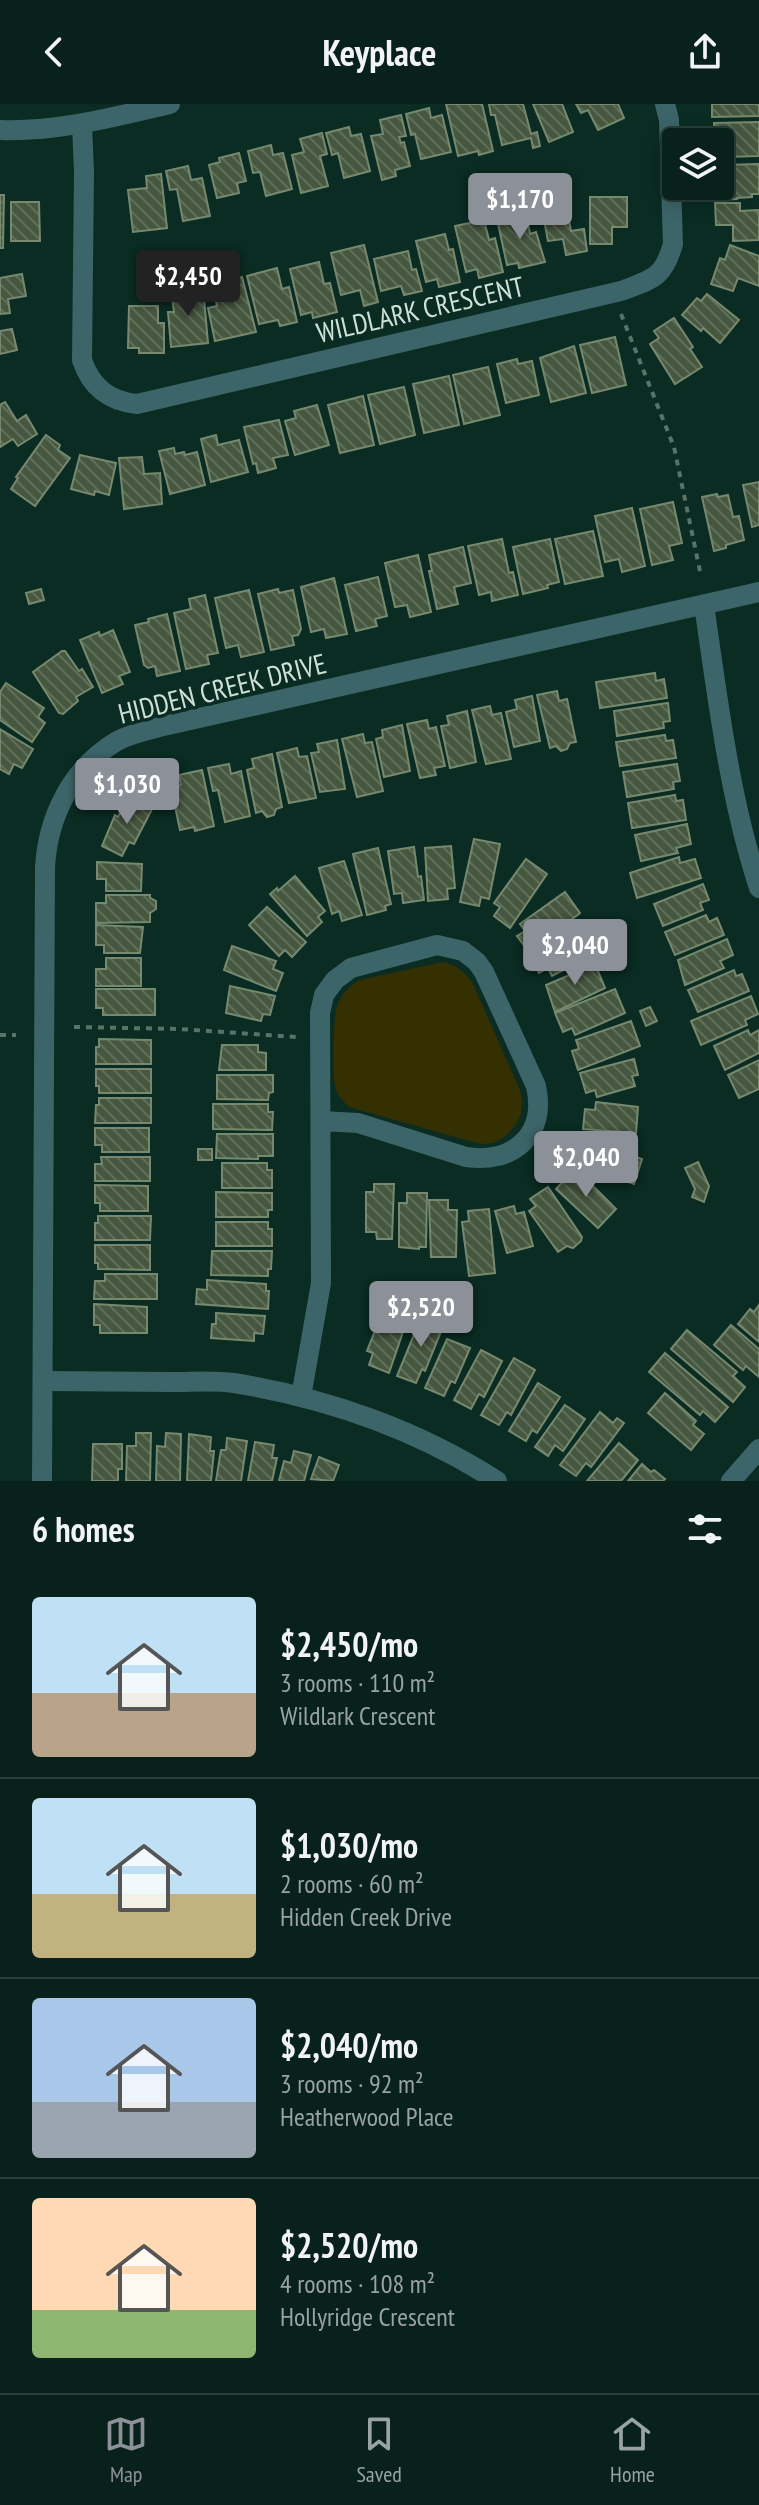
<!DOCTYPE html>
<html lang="en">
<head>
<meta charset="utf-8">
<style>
	:root { --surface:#08211a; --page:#112923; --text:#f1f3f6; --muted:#98a3a2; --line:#293e39; --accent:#8c9099 }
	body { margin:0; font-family:"PT Sans Narrow",sans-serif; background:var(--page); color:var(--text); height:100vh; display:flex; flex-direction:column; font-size:30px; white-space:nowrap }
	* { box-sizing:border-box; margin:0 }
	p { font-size:26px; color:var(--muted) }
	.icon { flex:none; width:44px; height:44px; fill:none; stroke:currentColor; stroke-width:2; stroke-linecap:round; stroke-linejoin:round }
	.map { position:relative; height:1377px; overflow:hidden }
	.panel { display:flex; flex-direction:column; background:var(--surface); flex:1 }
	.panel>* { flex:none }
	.controls { position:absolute; left:662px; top:24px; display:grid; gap:16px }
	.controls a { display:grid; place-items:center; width:72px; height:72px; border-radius:8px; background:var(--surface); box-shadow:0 4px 20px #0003,0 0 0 2px var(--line); font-size:40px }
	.price { position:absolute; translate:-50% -68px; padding:0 18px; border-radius:8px; background:var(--accent); color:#fff; font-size:26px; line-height:52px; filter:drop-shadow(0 2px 4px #0008) }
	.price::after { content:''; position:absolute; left:50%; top:48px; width:24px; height:18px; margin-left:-12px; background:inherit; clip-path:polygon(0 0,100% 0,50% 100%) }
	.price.selected { background:#222; color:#fff }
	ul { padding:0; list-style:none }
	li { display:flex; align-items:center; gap:24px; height:200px; padding:0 32px }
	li+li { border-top:2px solid var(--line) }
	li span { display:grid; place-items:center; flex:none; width:224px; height:160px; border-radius:8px; color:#555 }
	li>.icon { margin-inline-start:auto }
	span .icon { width:96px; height:96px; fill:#fffc; stroke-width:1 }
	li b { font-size:34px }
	h2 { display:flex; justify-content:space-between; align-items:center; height:96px; padding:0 32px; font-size:34px }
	header { display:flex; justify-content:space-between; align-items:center; height:104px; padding:0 32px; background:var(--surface); font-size:36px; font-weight:700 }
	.menu { display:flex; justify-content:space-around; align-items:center; height:112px; border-top:2px solid var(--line); background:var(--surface); font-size:22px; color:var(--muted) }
	.menu a { display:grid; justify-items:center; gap:4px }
	.menu .selected { color:var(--accent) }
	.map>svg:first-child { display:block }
</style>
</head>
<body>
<header><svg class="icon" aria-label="back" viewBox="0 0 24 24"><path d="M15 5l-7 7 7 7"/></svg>Keyplace<svg class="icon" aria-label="share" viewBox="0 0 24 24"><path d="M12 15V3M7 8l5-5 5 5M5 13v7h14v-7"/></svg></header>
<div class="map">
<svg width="759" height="1377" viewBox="0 0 759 1377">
	<defs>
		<pattern id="building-back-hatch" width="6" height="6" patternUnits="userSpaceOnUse" patternTransform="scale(2)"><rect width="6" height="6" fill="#46573f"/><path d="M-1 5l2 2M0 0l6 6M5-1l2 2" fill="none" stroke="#606f5a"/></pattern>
	</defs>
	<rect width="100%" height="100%" fill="#0a2c22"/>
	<path fill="#353002" d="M443,858C457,861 465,868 473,880L520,986L522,997L521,1010L515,1022L506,1032L494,1039L483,1040L473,1038L349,1003C343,997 337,991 335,982C332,968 333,912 338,899C343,888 349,883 359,876Z"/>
	<g fill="url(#building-back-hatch)" stroke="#76896f" stroke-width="2">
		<path d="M446,0H482L493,47L479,51L478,47L458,52Z"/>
		<path d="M489,0H523L531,30L537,28L540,42L533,44L531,34L502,41L495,11H491Z"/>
		<path d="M533,0H562L573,28L549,38Z"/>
		<path d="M576,0H618L624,14L598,26L588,6L581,9Z"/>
		<path d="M712,0H759V12L712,13Z"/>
		<path d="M429,4L431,14L442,11L451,48L421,55L415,30L411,31L406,10Z"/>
		<path d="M401,11L406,32L399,33L401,39L404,38L410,62L395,66L396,72L382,76L371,32L383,30L380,16Z"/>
		<path d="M759,18V52L728,53V33L714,34V19Z"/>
		<path d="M349,23L351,32L361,30L370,67L344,74L338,49L332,51L326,29Z"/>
		<path d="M322,29L327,50L320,52L328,82L301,89L292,51L304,48L300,35Z"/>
		<path d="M271,41L273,51L283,49L292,85L266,92L260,68L253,69L248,47Z"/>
		<path d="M239,49L246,77L237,79L239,89L217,94L209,61L220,58L219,54Z"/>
		<path d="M759,60V90H752V93L737,94V95L715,96L714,82H720L722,61Z"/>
		<path d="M188,62L191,76L202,74L210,112L183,117L177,85L170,86L166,67Z"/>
		<path d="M161,70L167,124L133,128L128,86L147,84L146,72Z"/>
		<path d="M0,91H4L3,144H0Z"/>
		<path d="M590,93H627V123H612V140H590Z"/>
		<path d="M565,96L571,127L584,125L587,147L566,151L563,135L548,137L541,100Z"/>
		<path d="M11,98H39L40,137H11Z"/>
		<path d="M715,99H740V107L759,106V136L733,137V121H716Z"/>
		<path d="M526,108L530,130L536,128L545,158L519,164L518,159L507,161L497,115Z"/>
		<path d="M484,116L489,136L495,134L503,168L479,174L477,165L466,168L455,122Z"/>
		<path d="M445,130L449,146L453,145L460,178L439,183L437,175L426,178L416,137Z"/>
		<path d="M364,141L378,198L364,202L360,186L341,191L331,149Z"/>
		<path d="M730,141L759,152V182L738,174L733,187L711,180L720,154L725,156Z"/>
		<path d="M408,147L412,166L416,165L422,187L404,191L401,182L381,187L374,155Z"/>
		<path d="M319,158L324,180L330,179L337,208L313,214L312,208L301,211L290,165Z"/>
		<path d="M277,164L282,185L289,183L297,218L280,222L278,216L259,220L247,172Z"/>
		<path d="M22,170L26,192L8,195L10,209L0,210V174Z"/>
		<path d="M242,173L256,228L215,237L208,204L217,202L212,180Z"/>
		<path d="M203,183L208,239L171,243L168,208H174L171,186Z"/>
		<path d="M707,190L739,216L720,239L703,224L701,227L682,211L697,194L701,197Z"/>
		<path d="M129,202H158V219H164V249H139V244H128Z"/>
		<path d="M674,214L693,243L690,245L702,263L675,280L650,240L659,234L654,227Z"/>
		<path d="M12,225L17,246L0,250V227Z"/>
		<path d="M615,233L626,281L592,289L580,241Z"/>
		<path d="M574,242L586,289L551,298L540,254Z"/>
		<path d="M517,255L518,260L532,257L539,291L506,299L497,260Z"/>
		<path d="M488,263L500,311L464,320L453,271Z"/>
		<path d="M449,272L459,321L424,329L413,280Z"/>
		<path d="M404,283L415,331L380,340L368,291Z"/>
		<path d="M363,292L374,341L340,349L328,301Z"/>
		<path d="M5,298L17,317L26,311L37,330L18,342L13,335L0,343V301Z"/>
		<path d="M317,301L329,341L295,351L285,317L296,314L294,307Z"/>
		<path d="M279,316L288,351L273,354L276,364L258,369L256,359L253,360L244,323Z"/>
		<path d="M46,331L60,341L58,346L70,354L35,402L11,385L18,374L16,373Z"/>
		<path d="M216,331L218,341L239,336L248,368L211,378L201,335Z"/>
		<path d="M174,344L175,350L184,348L185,351L197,348L205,381L170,390L159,347Z"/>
		<path d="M80,351L116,359L109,391L95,387L94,391L71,385Z"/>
		<path d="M142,353L144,370L160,369L162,400L124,405L119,354Z"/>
		<path d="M759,378V421L752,423L743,381Z"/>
		<path d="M717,390L718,393L728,391L733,413L739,412L744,436L726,441V444L714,447L702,393Z"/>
		<path d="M673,398L682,439L669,442L673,456L652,461L640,405Z"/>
		<path d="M632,404L645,462L622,468L619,455L605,458L595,412Z"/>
		<path d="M593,427L603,472L565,480L555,435Z"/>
		<path d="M502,435L509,469L513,468L518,491L492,497L491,488L479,491L468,442Z"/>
		<path d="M550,435L559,478L547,481L548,484L523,490L513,443Z"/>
		<path d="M463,443L471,479L454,483L458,500L437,505L429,467H432L429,451Z"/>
		<path d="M418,451L431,508L410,513L407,501L395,503L385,459Z"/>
		<path d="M378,473L387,512L375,515L377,522L356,527L345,481Z"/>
		<path d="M334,474L347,530L326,534L324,525L311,528L301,483Z"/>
		<path d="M41,485L44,496L29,500L26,489Z"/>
		<path d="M278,485L279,489L293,486L301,525L298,531L292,532L294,541L271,546L258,490Z"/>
		<path d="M249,486L264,548L241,553L238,541L226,544L215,494Z"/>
		<path d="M205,491L218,549L207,551L209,560L186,565L174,509L191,505L189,495Z"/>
		<path d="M167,510L180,567L157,572L155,562L148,564L144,561L135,521L149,518L148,515Z"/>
		<path d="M113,526L130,568L119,572L123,580L102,589L80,536L99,528L100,532Z"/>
		<path d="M62,547H65L79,567L82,565L93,583L76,593L78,597L63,610L59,609L33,568Z"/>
		<path d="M655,569L656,577L664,575L667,594L600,604L596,578Z"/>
		<path d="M6,579L44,604L38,613L45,619L32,638L0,616V588Z"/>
		<path d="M557,587L559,597L567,595L576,638L570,639L567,645L561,647L556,642L550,644L537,591Z"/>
		<path d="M532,592L540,637L514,643L506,608L517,605L515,596Z"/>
		<path d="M668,599L670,617L663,618L664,624L617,632L614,607Z"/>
		<path d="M490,602L492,611L501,609L511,655L486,660L472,606Z"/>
		<path d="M467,607L476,658L450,664L441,622L449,621L447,612Z"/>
		<path d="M427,616L429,625L436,623L445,662L434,664L436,671L420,674L407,620Z"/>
		<path d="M402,621L410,667L384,673L376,635L383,633L382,626Z"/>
		<path d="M0,625L33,645L22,664L14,660L9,670L0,665Z"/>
		<path d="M363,630L365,639L372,638L383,687L357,693L342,635Z"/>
		<path d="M665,631L666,637L673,636L676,654L620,662L616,638Z"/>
		<path d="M337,636L345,685L320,688L311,649L319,648L317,640Z"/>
		<path d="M297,644L299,653L307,652L316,694L289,699L277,649Z"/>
		<path d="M272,650L282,703L276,705L274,711L267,713L262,707L256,709L247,666L254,664L252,655Z"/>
		<path d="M229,660L231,670L241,667L250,712L225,718L218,686L213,687L208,664Z"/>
		<path d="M677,660L680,677L673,678L674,685L627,693L623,668Z"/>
		<path d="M202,666L214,722L195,727L194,723L180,726L171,683L181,681L179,671Z"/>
		<path d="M675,691L676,697L683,696L686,716L632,724L628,699Z"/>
		<path d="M133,692L152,705L134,740L129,738L122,752L102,742L115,711L118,713L126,695Z"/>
		<path d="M687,720L691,740L676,744L678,749L641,757L635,731Z"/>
		<path d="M474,735L500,740L489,795L481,793L479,802L460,798Z"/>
		<path d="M451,742L455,784L447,785L448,795L428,797L425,744Z"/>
		<path d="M414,743L418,773L421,772L424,796L403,799L402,789L394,790L388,747Z"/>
		<path d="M378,744L391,800L385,802L386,806L367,811L353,750Z"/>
		<path d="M679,753L680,759L695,755L701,774L637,794L630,769Z"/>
		<path d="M526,755L547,770L510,824L494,812L500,803L494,799Z"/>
		<path d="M344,757L362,811L342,817L339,807L332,810L319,764Z"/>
		<path d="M97,758L142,760L141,787H106V775H97Z"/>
		<path d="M295,772L325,807L318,813L322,818L307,832L270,790L277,784L278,787Z"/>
		<path d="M703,780L709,796L700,799L703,806L663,822L654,800Z"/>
		<path d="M565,788L580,809L529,848L517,832L525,827L520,820Z"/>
		<path d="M106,791H150V794L156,797V805L150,809V818L96,819V799H106Z"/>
		<path d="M267,803L306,838L292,853L285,846L279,852L249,821Z"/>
		<path d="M706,811L709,818L717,814L724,831L675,851L665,828Z"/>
		<path d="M96,821L143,823L140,849H104V841H96Z"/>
		<path d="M582,828L593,851L552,872L548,864L539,869L530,852Z"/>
		<path d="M727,835L733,851L720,857L724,864L685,881L678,856Z"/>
		<path d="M232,842L276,857L273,865L283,869L276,887L224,866Z"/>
		<path d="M106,854H141V882H96V865H106Z"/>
		<path d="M595,860L605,884L555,908L546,881Z"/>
		<path d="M734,866L736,872L742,870L749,887L698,908L688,886Z"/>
		<path d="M230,882L275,892L270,911L263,910L261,917L226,909Z"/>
		<path d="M96,885H155V911H103V904H96Z"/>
		<path d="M615,885L625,909L575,931L572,924L563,928L555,909Z"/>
		<path d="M751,892L758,910L745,916L747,921L701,941L691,917Z"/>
		<path d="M650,903L657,917L646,922L640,907Z"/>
		<path d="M631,917L640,942L578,966L572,947L579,945L576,936Z"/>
		<path d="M748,926L750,931L759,926V949L725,966L714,942Z"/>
		<path d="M99,935L151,936V960H96V943H99Z"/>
		<path d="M222,941H258V948L266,949V966H219Z"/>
		<path d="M634,955L638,971L632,972L635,982L597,993L595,986L586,989L580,969Z"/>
		<path d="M759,956V985L739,994L728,971Z"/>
		<path d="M96,965H151V989H99V982H96Z"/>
		<path d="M217,971H273V988L269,989L268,996L217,995Z"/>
		<path d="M99,994H151V1019H95L96,1001H99Z"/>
		<path d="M596,998L638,1003L636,1029L583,1025L585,1005L595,1006Z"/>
		<path d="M213,1000H268V1008H273L272,1026L213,1025Z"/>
		<path d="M95,1024H149V1048H102V1041H95Z"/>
		<path d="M217,1030H273V1052H258V1055L216,1054Z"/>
		<path d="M583,1031L604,1038L603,1041L642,1055L634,1080L582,1062L585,1054L576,1051Z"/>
		<rect x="198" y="1045" width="14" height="11"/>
		<path d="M101,1053H150V1077H95V1060H102Z"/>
		<path d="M698,1058L709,1082L704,1098L692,1093L695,1085L685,1064Z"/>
		<path d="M222,1059H267V1066H272V1084H222Z"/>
		<path d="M580,1069L616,1105L598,1124L556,1085L570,1070L574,1074Z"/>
		<path d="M374,1080H394L392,1135H377L376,1128H366V1088H374Z"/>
		<path d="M95,1081L148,1082V1107H100V1099H95Z"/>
		<path d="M548,1083L582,1133L581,1137L573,1144L567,1142L558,1148L529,1107L536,1102L530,1095Z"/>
		<path d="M216,1088L272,1089V1106H268V1113H216Z"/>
		<path d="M407,1089H427L426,1143H419V1145L399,1143V1099H407Z"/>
		<path d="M429,1096H448V1106H457L456,1153H431Z"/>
		<path d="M514,1102L516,1110L524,1108L533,1142L507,1149L495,1107Z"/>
		<path d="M489,1105L495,1169L469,1172L462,1118L469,1117L468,1107Z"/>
		<path d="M98,1112H151L150,1136H95V1119H98Z"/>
		<path d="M216,1118H268V1125H272V1142H216Z"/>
		<path d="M95,1141H150V1166L98,1165V1159H95Z"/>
		<path d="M212,1147H272L271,1165H268V1172L211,1171Z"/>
		<path d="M105,1170H157V1195H94L95,1177H105Z"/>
		<path d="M207,1176L266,1180V1187H269L268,1205L196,1200L197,1185L207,1186Z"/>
		<path d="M94,1200L147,1203V1229H100V1221H94Z"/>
		<path d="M759,1201V1238L738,1220L750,1205L754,1208Z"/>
		<path d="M383,1207L407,1216L389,1269L369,1261L373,1249L367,1247Z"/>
		<path d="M216,1209L265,1212L263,1230L254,1229V1237L211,1234L212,1220H216Z"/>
		<path d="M422,1211L444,1220L425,1267L422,1265L416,1279L397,1272Z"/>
		<path d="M731,1221L759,1245V1273L746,1262L743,1266L714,1241Z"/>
		<path d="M687,1226L737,1268L733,1272L745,1283L733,1298L671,1245Z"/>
		<path d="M447,1235L470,1244L455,1279L451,1277L444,1292L425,1284Z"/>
		<path d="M481,1246L502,1257L484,1293L479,1290L471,1305L454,1296Z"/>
		<path d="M665,1249L728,1303L715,1318L703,1307L700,1311L649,1268Z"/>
		<path d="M514,1254L535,1266L511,1311L507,1308L499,1321L481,1311Z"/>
		<path d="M538,1279L560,1293L537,1329L532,1326L526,1337L509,1327Z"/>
		<path d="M665,1289L696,1317L693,1321L704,1330L691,1346L648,1309Z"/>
		<path d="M565,1301L585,1315L563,1347L555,1341L548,1352L535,1343Z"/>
		<path d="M600,1308L613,1319L617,1314L624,1319L591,1363L586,1359L576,1372L560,1361Z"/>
		<path d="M136,1329H151L150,1377H126L127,1342H136Z"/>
		<path d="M166,1329L181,1330L180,1377H156L157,1342L165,1343Z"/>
		<path d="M189,1330L211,1333L210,1347H214L211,1377H187Z"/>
		<path d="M227,1334L247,1337L241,1377H216L221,1346H226Z"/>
		<path d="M255,1338L274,1341L272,1354H277L272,1377H248Z"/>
		<path d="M619,1339L638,1356L621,1377H587Z"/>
		<path d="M93,1340H122V1365H118V1377H92Z"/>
		<path d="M294,1347L311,1351L304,1377H279L284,1357L291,1359Z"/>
		<path d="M319,1353L339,1361L333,1377L311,1375Z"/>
		<path d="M642,1360L651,1368L654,1366L665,1375L663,1377H628Z"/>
	</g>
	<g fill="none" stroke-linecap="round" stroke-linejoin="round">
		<g stroke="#58736a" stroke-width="4" stroke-dasharray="6 6" stroke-linecap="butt">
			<path d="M621,210L674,343L701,472"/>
			<path d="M74,923L180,925L296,933"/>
			<path d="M0,931H16"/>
		</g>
		<g stroke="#3c6569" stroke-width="20">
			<path d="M82,21L84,68L82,256C91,283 109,297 137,300L621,187C652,175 663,175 673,140L669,16L665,0"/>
			<path d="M704,501C718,596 729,692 759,784"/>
			<path d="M43,1277C86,1277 129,1278 172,1278C192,1278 214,1276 234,1279C326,1294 418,1326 497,1377"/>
			<path d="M301,1293L321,1179L320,909L324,891L335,876L351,864L437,841L463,847L477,858L484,868L536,982C547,1031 513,1060 466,1053L358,1019L321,1017"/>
			<path d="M42,1377L45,763C48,712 72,664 117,637C130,630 146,627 159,623L759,488"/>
			<path d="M731,1377L759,1345"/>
		</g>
		<path stroke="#3c6569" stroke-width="20" d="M0,26C58,28 114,13 170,0"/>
	</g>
	<g text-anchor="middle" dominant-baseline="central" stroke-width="7" stroke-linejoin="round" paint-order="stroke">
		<g font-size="28" fill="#cee0d9" stroke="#0a2c22">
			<text transform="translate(420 205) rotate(-13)">WILDLARK CRESCENT</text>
			<text transform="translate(222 584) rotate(-14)">HIDDEN CREEK DRIVE</text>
		</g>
	</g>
</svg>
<div class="controls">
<a><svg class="icon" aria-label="layers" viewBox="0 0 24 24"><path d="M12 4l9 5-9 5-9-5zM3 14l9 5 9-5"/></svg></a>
</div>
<b class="price" style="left:520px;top:137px">$1,170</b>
<b class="price selected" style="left:188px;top:214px">$2,450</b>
<b class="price" style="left:127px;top:722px">$1,030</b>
<b class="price" style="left:575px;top:883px">$2,040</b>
<b class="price" style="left:586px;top:1095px">$2,040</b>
<b class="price" style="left:421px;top:1245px">$2,520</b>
</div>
<section class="panel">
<h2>6 homes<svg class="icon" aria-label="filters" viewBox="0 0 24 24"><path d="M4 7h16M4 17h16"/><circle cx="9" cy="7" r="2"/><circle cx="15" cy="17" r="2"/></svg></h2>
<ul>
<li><span style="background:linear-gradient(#bfe0f5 60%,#b9a48a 0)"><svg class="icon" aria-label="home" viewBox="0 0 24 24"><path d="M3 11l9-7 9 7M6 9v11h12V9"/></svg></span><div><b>$2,450/mo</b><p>3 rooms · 110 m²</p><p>Wildlark Crescent</p></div></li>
<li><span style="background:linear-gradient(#bfe0f5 60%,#c2b280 0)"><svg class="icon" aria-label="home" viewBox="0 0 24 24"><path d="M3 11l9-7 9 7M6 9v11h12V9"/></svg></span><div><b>$1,030/mo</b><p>2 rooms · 60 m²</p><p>Hidden Creek Drive</p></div></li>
<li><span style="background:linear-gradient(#a9c7e8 65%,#9aa5b1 0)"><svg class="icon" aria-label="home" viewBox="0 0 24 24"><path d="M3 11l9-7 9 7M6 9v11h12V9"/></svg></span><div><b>$2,040/mo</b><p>3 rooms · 92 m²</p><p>Heatherwood Place</p></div></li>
<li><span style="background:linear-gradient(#ffd9b3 70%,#8fb573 0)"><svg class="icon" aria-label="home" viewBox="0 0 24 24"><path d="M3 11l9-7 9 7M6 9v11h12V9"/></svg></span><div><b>$2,520/mo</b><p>4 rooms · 108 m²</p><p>Hollyridge Crescent</p></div></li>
</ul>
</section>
<nav class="menu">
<a class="selected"><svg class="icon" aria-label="map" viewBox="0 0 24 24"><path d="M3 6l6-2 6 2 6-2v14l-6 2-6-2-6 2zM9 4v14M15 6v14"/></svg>Map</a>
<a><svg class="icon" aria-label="saved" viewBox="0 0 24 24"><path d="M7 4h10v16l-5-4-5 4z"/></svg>Saved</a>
<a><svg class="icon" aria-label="home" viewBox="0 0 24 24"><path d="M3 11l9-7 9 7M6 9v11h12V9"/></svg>Home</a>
</nav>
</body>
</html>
